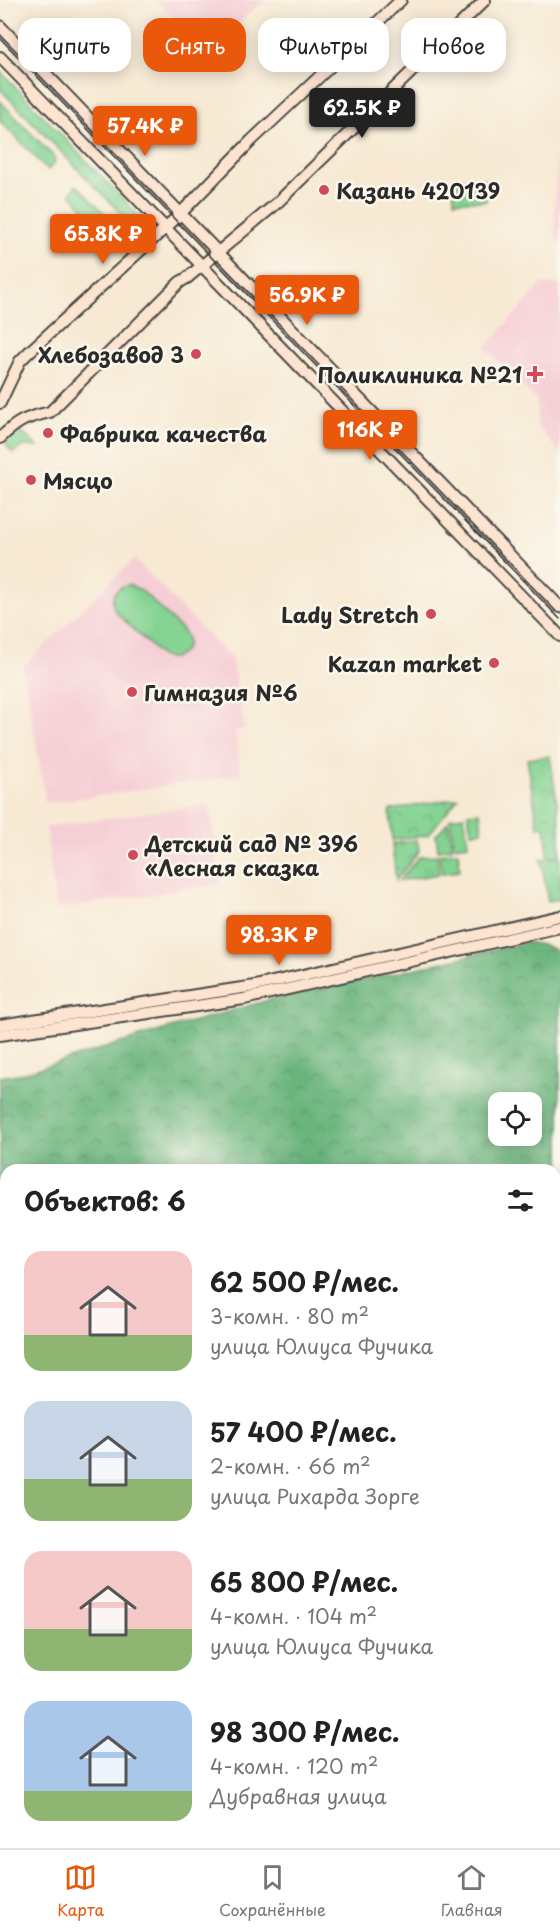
<!DOCTYPE html>
<html lang="ru">
<head>
<meta charset="utf-8">
<style>
	:root { --surface:#fff; --page:#f6f6f6; --text:#222; --muted:#767676; --line:#e0e0e0; --accent:#ea580c }
	body { margin:0; font-family:"Playpen Sans",sans-serif; background:var(--page); color:var(--text); height:100vh; display:flex; flex-direction:column; font-size:22px; white-space:nowrap }
	* { box-sizing:border-box; margin:0 }
	p { font-size:20px; color:var(--muted) }
	.icon { flex:none; width:33px; height:33px; fill:none; stroke:currentColor; stroke-width:2; stroke-linecap:round; stroke-linejoin:round }
	.map { position:relative; flex:1; overflow:hidden }
	.side { position:absolute; left:0px; top:1164px; width:561px; height:684px; display:flex; flex-direction:column; background:var(--surface); border-radius:18px 18px 0 0; box-shadow:0 3px 15px #0003 }
	.side>* { flex:none }
	.top-card { position:absolute; left:18px; top:18px; width:525px; height:54px; display:flex; gap:12px }
	.buttons { position:absolute; left:488px; top:1092px; display:grid; gap:12px }
	.buttons a { display:grid; place-items:center; width:54px; height:54px; border-radius:12px; background:var(--surface); box-shadow:0 3px 15px #0003; font-size:30px }
	.price { position:absolute; translate:-50% -51px; padding:0 14px; border-radius:6px; background:var(--accent); color:#fff; font-size:20px; line-height:39px; filter:drop-shadow(0 2px 3px #0008) }
	.price::after { content:''; position:absolute; left:50%; top:36px; width:18px; height:14px; margin-left:-9px; background:inherit; clip-path:polygon(0 0,100% 0,50% 100%) }
	.price.active { background:#222; color:#fff }
	ul { padding:0; list-style:none }
	li { display:flex; align-items:center; gap:18px; height:150px; padding:0 24px }
	li span { display:grid; place-items:center; flex:none; width:168px; height:120px; border-radius:18px; color:#555 }
	li>.icon { margin-inline-start:auto }
	span .icon { width:72px; height:72px; fill:#fffc; stroke-width:1 }
	li b { font-size:26px }
	h2 { display:flex; justify-content:space-between; align-items:center; height:72px; padding:0 24px; font-size:26px }
	.chip { padding:0 21px; border-radius:18px; background:var(--surface); box-shadow:0 3px 15px #0003; font-size:21px; line-height:54px }
	.chip.active { background:var(--accent); color:#fff }
	.dock { display:flex; justify-content:space-around; align-items:center; height:84px; border-top:2px solid var(--line); background:var(--surface); font-size:16px; color:var(--muted) }
	.dock a { display:grid; justify-items:center; gap:3px }
	.dock .active { color:var(--accent) }
	.map>svg:first-child { display:block }
</style>
</head>
<body>
<div class="map">
<svg width="560" height="1848" viewBox="0 0 560 1848">
	<defs>
		<pattern id="forest-crowns" width="20" height="18" patternUnits="userSpaceOnUse" patternTransform="scale(1.5)"><rect width="20" height="18" fill="#6bb57d"/><path d="M2 6a3 3 0 1 1 6 0M12 15a3 3 0 1 1 6 0" fill="none" stroke="#589367"/></pattern>
		<pattern id="park-crowns" width="20" height="18" patternUnits="userSpaceOnUse" patternTransform="scale(1.5)"><rect width="20" height="18" fill="#84d393"/><path d="M2 6a3 3 0 1 1 6 0M12 15a3 3 0 1 1 6 0" fill="none" stroke="#72b57f"/></pattern>
	</defs>
	<rect width="100%" height="100%" fill="#fbf7ec"/>
	<filter id="ink" filterUnits="userSpaceOnUse"><feTurbulence type="fractalNoise" baseFrequency=".0167" numOctaves="2"/><feDisplacementMap in="SourceGraphic" scale="12" xChannelSelector="R" yChannelSelector="G"/><feConvolveMatrix kernelMatrix="1 2 1 2 8 2 1 2 1" color-interpolation-filters="sRGB"/></filter>
	<filter id="wash" filterUnits="userSpaceOnUse"><feTurbulence type="fractalNoise" baseFrequency=".008" numOctaves="4" result="noise"/><feDisplacementMap in="SourceGraphic" scale="24" xChannelSelector="R" yChannelSelector="G"/><feGaussianBlur stdDeviation="1.35" result="paint"/><feColorMatrix in="noise" values="0 0 0 0 0 0 0 0 0 0 0 0 0 0 0 0 0 1.4 0 .05"/><feComposite in="paint" operator="in"/></filter>
	<g filter="url(#wash)">
		<rect width="100%" height="100%" fill="#f7e9d3"/>
		<g fill="#f6cfd6">
			<path d="M155,0H264L209,51Z"/>
			<path d="M560,115V245L556,236L555,206Z"/>
			<path d="M542,284L560,285V453L537,425V401L485,348Z"/>
			<path d="M134,559L232,660L245,729L235,731L241,775L46,803L23,667Z"/>
			<path d="M209,804L221,884L56,909L46,827Z"/>
		</g>
		<g fill="#84d393" stroke="#587f5f" stroke-width="1.5">
			<path d="M0,71L145,222L138,229H136L0,89Z"/>
			<path d="M0,101L55,158L54,164L48,170L0,121Z"/>
			<path d="M485,179L486,201H454L453,180Z"/>
			<path d="M75,186H78L116,225L99,224L70,194Z"/>
			<path d="M17,428L38,447L23,446L13,453L7,447L6,438Z"/>
			<path d="M129,585L141,590L182,630L187,638V645C183,657 173,661 161,656L115,611C109,598 115,587 129,585Z"/>
			<path d="M480,812L482,831L471,832L468,813Z"/>
			<path d="M464,816L468,844L454,846L450,818Z"/>
			<path d="M560,857V899L548,901L541,859Z"/>
		</g>
		<path fill="url(#forest-crowns)" stroke="#4b7054" stroke-width="1.5" fill-rule="evenodd" d="M527,942L547,946L560,953V1848H0V1077L24,1073L153,1033L272,999L400,972ZM498,1102H531V1136H498ZM6,1170H555V1842H6Z"/>
		<g fill="url(#park-crowns)" stroke="#587f5f" stroke-width="1.5">
			<path d="M550,756L560,824V855L548,856L545,826L538,827L527,759Z"/>
			<path d="M458,798L428,835L392,840L390,810Z"/>
			<path d="M448,822L452,848L438,850L436,835Z"/>
			<path d="M417,840L419,851L396,880L392,844Z"/>
			<path d="M458,852L460,871L442,873L439,854Z"/>
			<path d="M437,855L439,874L399,881L419,857Z"/>
		</g>
	</g>
	<g filter="url(#ink)">
		<g fill="none" stroke-linecap="round" stroke-linejoin="round">
			<defs>
				<g id="secondary">
					<path d="M0,26L560,607"/>
					<path d="M0,57L560,636"/>
					<path d="M0,403L20,361L30,351L175,219L252,140L401,0"/>
					<path d="M0,438C19,420 25,418 50,412L180,282L187,278L277,203L485,0"/>
					<path d="M0,1025L255,986L560,916"/>
					<path d="M0,1035L244,999L560,927"/>
				</g>
			</defs>
			<use href="#secondary" stroke="#4a4844" stroke-width="14"/>
			<use href="#secondary" stroke="#fde4d1" stroke-width="10"/>
			<path stroke="#2b2b2b" stroke-width="1.5" d="M0,38L560,619"/>
		</g>
	</g>
	<g fill="#d1495b" stroke="#fbf7ec" stroke-width="2">
		<circle cx="324" cy="190" r="6"/>
		<circle cx="196" cy="354" r="6"/>
		<path d="M532 365h6v6h6v6h-6v6h-6v-6h-6v-6h6z"/>
		<circle cx="48" cy="433" r="6"/>
		<circle cx="31" cy="480" r="6"/>
		<circle cx="431" cy="614" r="6"/>
		<circle cx="494" cy="663" r="6"/>
		<circle cx="132" cy="692" r="6"/>
		<circle cx="133" cy="855" r="6"/>
	</g>
	<g text-anchor="middle" dominant-baseline="central" stroke-width="5" stroke-linejoin="round" paint-order="stroke">
		<g font-size="21" font-weight="bold" fill="#2b2b2b" stroke="#fbf7ec" text-anchor="start">
			<text x="336" y="190">Казань 420139</text>
			<text x="184" y="354" text-anchor="end">Хлебозавод 3</text>
			<text x="522" y="374" text-anchor="end">Поликлиника №21</text>
			<text x="60" y="433">Фабрика качества</text>
			<text x="43" y="480">Мясцо</text>
			<text x="419" y="614" text-anchor="end">Lady Stretch</text>
			<text x="482" y="663" text-anchor="end">Kazan market</text>
			<text x="144" y="692">Гимназия №6</text>
			<text x="145" y="843">Детский сад № 396<tspan x="145" dy="24">«Лесная сказка</tspan></text>
		</g>
	</g>
</svg>
<div class="buttons">
<a><svg class="icon" aria-label="locate" viewBox="0 0 24 24"><circle cx="12" cy="12" r="6"/><path d="M12 2v4M12 18v4M2 12h4M18 12h4"/></svg></a>
</div>
<b class="price active" style="left:362px;top:139px">62.5K ₽</b>
<b class="price" style="left:145px;top:157px">57.4K ₽</b>
<b class="price" style="left:103px;top:265px">65.8K ₽</b>
<b class="price" style="left:307px;top:326px">56.9K ₽</b>
<b class="price" style="left:370px;top:461px">116K ₽</b>
<b class="price" style="left:279px;top:966px">98.3K ₽</b>
<div class="top-card">
<a class="chip">Купить</a>
<a class="chip active">Снять</a>
<a class="chip">Фильтры</a>
<a class="chip">Новое</a>
</div>
<section class="side">
<h2>Объектов: 6<svg class="icon" aria-label="filters" viewBox="0 0 24 24"><path d="M4 7h16M4 17h16"/><circle cx="9" cy="7" r="2"/><circle cx="15" cy="17" r="2"/></svg></h2>
<ul>
<li><span style="background:linear-gradient(#f6c9c9 70%,#8fb573 0)"><svg class="icon" aria-label="home" viewBox="0 0 24 24"><path d="M3 11l9-7 9 7M6 9v11h12V9"/></svg></span><div><b>62 500 ₽/мес.</b><p>3-комн. · 80 m²</p><p>улица Юлиуса Фучика</p></div></li>
<li><span style="background:linear-gradient(#c9d6e8 65%,#8fb573 0)"><svg class="icon" aria-label="home" viewBox="0 0 24 24"><path d="M3 11l9-7 9 7M6 9v11h12V9"/></svg></span><div><b>57 400 ₽/мес.</b><p>2-комн. · 66 m²</p><p>улица Рихарда Зорге</p></div></li>
<li><span style="background:linear-gradient(#f6c9c9 65%,#8fb573 0)"><svg class="icon" aria-label="home" viewBox="0 0 24 24"><path d="M3 11l9-7 9 7M6 9v11h12V9"/></svg></span><div><b>65 800 ₽/мес.</b><p>4-комн. · 104 m²</p><p>улица Юлиуса Фучика</p></div></li>
<li><span style="background:linear-gradient(#a9c7e8 75%,#8fb573 0)"><svg class="icon" aria-label="home" viewBox="0 0 24 24"><path d="M3 11l9-7 9 7M6 9v11h12V9"/></svg></span><div><b>98 300 ₽/мес.</b><p>4-комн. · 120 m²</p><p>Дубравная улица</p></div></li>
</ul>
</section>
</div>
<nav class="dock">
<a class="active"><svg class="icon" aria-label="map" viewBox="0 0 24 24"><path d="M3 6l6-2 6 2 6-2v14l-6 2-6-2-6 2zM9 4v14M15 6v14"/></svg>Карта</a>
<a><svg class="icon" aria-label="saved" viewBox="0 0 24 24"><path d="M7 4h10v16l-5-4-5 4z"/></svg>Сохранённые</a>
<a><svg class="icon" aria-label="home" viewBox="0 0 24 24"><path d="M3 11l9-7 9 7M6 9v11h12V9"/></svg>Главная</a>
</nav>
</body>
</html>
